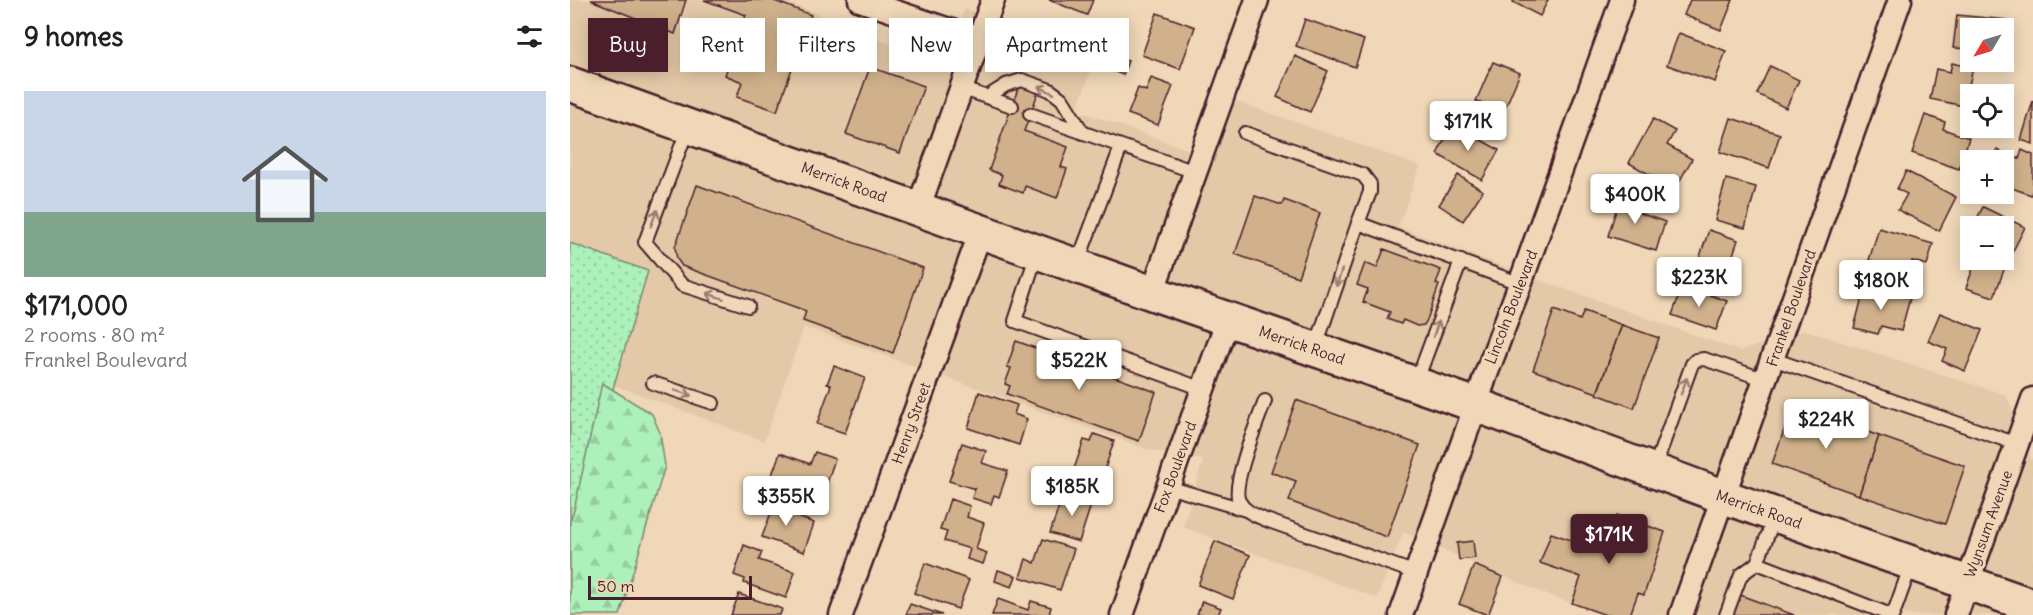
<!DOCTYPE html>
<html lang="en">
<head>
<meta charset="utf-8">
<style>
	:root { --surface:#fff; --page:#f6f6f6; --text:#202124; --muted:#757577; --line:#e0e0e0; --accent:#4a1f2b }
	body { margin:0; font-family:Delius,sans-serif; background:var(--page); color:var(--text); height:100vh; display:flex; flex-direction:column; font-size:22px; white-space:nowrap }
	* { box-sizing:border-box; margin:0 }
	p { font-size:20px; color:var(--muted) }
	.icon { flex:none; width:33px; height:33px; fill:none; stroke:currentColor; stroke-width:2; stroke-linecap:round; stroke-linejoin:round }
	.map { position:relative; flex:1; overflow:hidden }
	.sheet { display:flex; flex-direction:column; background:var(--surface); width:570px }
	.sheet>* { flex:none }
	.hud { position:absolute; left:18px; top:18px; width:570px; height:54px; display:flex; gap:12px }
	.needle { width:39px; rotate:232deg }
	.tools { position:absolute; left:1390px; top:18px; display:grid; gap:12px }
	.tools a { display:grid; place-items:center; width:54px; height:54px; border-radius:0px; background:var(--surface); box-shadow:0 3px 15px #0003; font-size:30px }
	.scale { position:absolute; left:18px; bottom:15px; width:164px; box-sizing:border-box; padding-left:6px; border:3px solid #4a1f2b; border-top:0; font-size:16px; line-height:21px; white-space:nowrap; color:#4a1f2b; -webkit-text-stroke:4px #efd7b7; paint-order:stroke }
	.price { position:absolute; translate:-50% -51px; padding:0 14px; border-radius:6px; background:#fff; color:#222; font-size:20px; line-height:39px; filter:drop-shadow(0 2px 3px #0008) }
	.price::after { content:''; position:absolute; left:50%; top:36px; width:18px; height:14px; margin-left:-9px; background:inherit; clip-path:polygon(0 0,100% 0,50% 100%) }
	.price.current { background:var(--accent); color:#fff }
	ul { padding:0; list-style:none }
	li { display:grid; align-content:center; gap:12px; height:318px; padding:0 24px }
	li+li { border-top:2px solid var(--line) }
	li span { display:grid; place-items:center; height:186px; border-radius:0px; color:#555 }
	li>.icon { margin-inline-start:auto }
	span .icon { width:108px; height:108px; fill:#fffc; stroke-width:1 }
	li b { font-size:26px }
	h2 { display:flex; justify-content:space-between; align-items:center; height:72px; padding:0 24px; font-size:26px }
	.pill { padding:0 21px; border-radius:0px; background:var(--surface); box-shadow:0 3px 15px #0003; font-size:21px; line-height:54px }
	.pill.current { background:var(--accent); color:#fff }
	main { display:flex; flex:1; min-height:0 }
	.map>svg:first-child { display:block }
</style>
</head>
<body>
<main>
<section class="sheet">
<h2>9 homes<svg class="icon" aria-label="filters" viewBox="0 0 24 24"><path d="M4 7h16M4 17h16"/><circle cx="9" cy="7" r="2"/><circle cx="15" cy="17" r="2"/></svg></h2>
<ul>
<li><span style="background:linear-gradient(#c9d6e8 65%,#7fa58c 0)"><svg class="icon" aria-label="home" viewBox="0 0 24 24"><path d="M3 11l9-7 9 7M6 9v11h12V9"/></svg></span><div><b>$171,000</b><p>2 rooms · 80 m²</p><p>Frankel Boulevard</p></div></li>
</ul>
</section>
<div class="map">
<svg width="1463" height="615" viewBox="0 0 1463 615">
	<defs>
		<pattern id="grass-dots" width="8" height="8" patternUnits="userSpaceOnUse" patternTransform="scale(1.5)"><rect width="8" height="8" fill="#acf0ba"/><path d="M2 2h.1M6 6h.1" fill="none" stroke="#96cda0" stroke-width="1.8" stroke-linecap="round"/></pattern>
		<pattern id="forest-firs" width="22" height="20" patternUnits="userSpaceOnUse" patternTransform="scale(1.5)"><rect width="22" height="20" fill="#acf0ba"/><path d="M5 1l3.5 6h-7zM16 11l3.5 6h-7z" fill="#96cda0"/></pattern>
	</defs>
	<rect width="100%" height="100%" fill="#efd7b7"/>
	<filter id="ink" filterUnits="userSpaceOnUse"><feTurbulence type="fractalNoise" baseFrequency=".0167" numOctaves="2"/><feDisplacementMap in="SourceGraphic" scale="12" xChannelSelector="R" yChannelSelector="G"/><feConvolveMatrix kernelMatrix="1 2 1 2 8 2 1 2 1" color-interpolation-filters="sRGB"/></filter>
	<g filter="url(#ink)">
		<path fill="#e3c9a7" d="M0,0H209L244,12L374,66L395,9L528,53L506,110L631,154L652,96L850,166L828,227L978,283L1170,351L1235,330L1436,395L1463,463V615H1034L975,594L833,532L807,598L613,527L633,460L580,450L234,327L194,441L44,385L78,271L0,243Z"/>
		<path fill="url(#grass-dots)" stroke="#7b8872" stroke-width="1.5" d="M0,243L78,271L44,385L0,595Z"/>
		<path fill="url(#forest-firs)" stroke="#7b8872" stroke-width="1.5" d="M32,383L82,414L90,433L95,466L50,615H0V522L4,510Z"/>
		<g fill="#d0b18b" stroke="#4a1f2b" stroke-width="1.5">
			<path d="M21,0H116L105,34Z"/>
			<path d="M134,0H202L241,15L207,111L167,97L172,82L155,75L176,15Z"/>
			<path d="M479,0H523L517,15Z"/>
			<path d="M944,0H978L970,16L943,2Z"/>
			<path d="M1120,0H1163L1151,30L1114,15Z"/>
			<path d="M587,13L625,27L610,69L572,55Z"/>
			<path d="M1387,15L1437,20L1434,44V28H1401V49L1383,48Z"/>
			<path d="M735,19L794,40L785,67L726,46Z"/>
			<path d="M1109,33L1156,51L1145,82L1097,65Z"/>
			<path d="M537,53L558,61L553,75L532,67Z"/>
			<path d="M725,56L758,71L740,112L707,97Z"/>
			<path d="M923,62L950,73L933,113L906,101Z"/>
			<path d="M1382,63L1403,68L1394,106L1360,99L1366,69L1380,72Z"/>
			<path d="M1200,66L1229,80L1216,108L1187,94Z"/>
			<path d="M300,67L354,86L330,153L276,134Z"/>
			<path d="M581,78L603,86L588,125L558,114L568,88L576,91Z"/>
			<path d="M449,86L468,93L454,131L498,147L491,167L497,169L487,198L455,186L453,193L429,184L432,175L419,170Z"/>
			<path d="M1463,101V144L1451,140Z"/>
			<path d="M1355,115L1375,122L1373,129L1399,138L1389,169L1342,153Z"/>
			<path d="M1161,118L1210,134L1199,168L1150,152Z"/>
			<path d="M1083,119L1105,131L1097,145L1122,159L1105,189L1059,163Z"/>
			<path d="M883,124L929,150L912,180L867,154Z"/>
			<path d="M1427,150L1449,159L1452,150L1463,155V189L1461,195L1434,185V160H1423Z"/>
			<path d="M1336,171L1386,197L1369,231L1328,210L1337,194L1327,189Z"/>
			<path d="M888,175L913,191L893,221L869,205Z"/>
			<path d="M1156,179L1186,187L1175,228L1145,220Z"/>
			<path d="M127,185L353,268L323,353L233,321L236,311L112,266L107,259L105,247Z"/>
			<path d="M1051,194L1071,201L1067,212L1095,222L1086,251L1038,236Z"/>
			<path d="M685,196L712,205L714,200L750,213L728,277L665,254Z"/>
			<path d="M1413,207L1455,227L1441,255L1434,251V226H1403Z"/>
			<path d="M1309,228L1363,244L1357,265L1342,261L1336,282L1308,274L1311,264L1299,260Z"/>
			<path d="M1139,230L1168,240L1155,278L1126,268Z"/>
			<path d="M814,249L871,270L866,284L869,285L857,320L854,325L847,326L833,320L831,324L817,319L820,312L793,302L798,289L787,285L795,263L807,268Z"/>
			<path d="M1406,260H1414L1435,267L1424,297L1396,288Z"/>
			<path d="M1113,285L1157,301L1146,330L1102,315Z"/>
			<path d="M1295,286L1340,298L1331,331L1311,326L1308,334L1284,328Z"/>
			<path d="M984,310L1010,320L1014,311L1052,325L1027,393L963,370Z"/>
			<path d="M1370,313L1412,330L1395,371L1372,361L1377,349L1358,341Z"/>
			<path d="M1052,325L1089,338L1064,408L1027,394Z"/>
			<path d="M446,341L586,392L569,441L437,394L440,386L435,384L441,368L437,367Z"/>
			<path d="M264,366L295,378L275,433L247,424L261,385L257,384Z"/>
			<path d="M409,392L447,405L444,414L457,419L449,445L398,428Z"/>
			<path d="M726,400L850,445L817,537L719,501L726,481L701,472Z"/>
			<path d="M1223,405L1309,436L1289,495L1202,464Z"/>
			<path d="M524,434L544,441L530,484L502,475L514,440L521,442Z"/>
			<path d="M1309,436L1395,466L1375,524L1289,495Z"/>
			<path d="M392,443L416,451L412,463L438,471L429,497L424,495L421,504L402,498L405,489L379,481Z"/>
			<path d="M245,452L265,459L254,492L244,489L242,495L218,486L215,495L199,490L202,481L200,480L210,453L240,464Z"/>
			<path d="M503,492L523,499L509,542L480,533L493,495L501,497Z"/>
			<path d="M193,497L210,503L207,509L244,523L234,552L192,537L202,510L189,506Z"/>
			<path d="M380,499L400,506L397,517L414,523L406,549L417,553L413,564L397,559L400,549L374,541L377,532L370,530Z"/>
			<path d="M1047,515L1095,532L1074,595L1068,593L1060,615H1036L1002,603L1011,577L970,563L981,533L1021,547L1027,530L1036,527L1043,529Z"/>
			<path d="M473,539L504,549L490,590L450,577L456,559L465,563Z"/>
			<path d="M645,541L680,555L663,599L628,585Z"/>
			<path d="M903,541L905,558L889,560L887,543Z"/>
			<path d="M174,545L192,552L189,560L225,572L216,598L174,583L175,579L164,575Z"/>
			<path d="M355,563L399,580L388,609L344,593Z"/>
			<path d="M904,565L933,577L918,615L889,604Z"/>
			<path d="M428,570L446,576L442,587L425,581Z"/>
			<path d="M169,594L212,609L210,615H161Z"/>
			<path d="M1170,595L1224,615H1163Z"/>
			<path d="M428,599L458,610L461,601L481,607L479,615H422Z"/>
			<path d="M632,601L651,608L648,615H627Z"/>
			<path d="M340,604L372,615H336Z"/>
		</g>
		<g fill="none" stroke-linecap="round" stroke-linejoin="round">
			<defs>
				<g id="service">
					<path d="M391,88L442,106"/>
					<path d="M417,97L436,85L452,80L480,90L492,99L513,133"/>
					<path d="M460,114L625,172"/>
					<path d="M118,128L75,242L112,285L178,306"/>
					<path d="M675,133L793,175L800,184V192L788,223L951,284"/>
					<path d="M467,253L445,321L633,389"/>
					<path d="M507,264L551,147"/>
					<path d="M745,349L788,223"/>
					<path d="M1203,359L1447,444"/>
					<path d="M83,383L143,403"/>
					<path d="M846,383L891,261"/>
					<path d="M695,401C688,420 661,485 669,501C675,512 685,515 696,520L846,573"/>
					<path d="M1084,469L1122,364L1126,360L1134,359L1196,380"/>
					<path d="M598,487L676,510"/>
					<path d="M1205,516L1187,563L1321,615"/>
					<path d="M1156,615L1171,575L1187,563"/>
					<path d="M1323,615L1341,565"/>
				</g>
				<g id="minor">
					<path d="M290,0L409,40"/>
					<path d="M348,209L423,0"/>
					<path d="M582,293L687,0"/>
					<path d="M271,615L411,231"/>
					<path d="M552,615L658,319"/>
					<path d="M831,615L906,405L915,377L946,295L1052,0"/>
					<path d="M1111,615L1330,0"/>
					<path d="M1386,615L1463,399"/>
				</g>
				<path id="primary" d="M0,84L582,293L906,405L1155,497L1463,606"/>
			</defs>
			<use href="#service" stroke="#4a1f2b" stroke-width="16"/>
			<use href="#minor" stroke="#4a1f2b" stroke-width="27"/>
			<use href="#primary" stroke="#4a1f2b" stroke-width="38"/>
			<use href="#service" stroke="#efd7b7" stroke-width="12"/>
			<use href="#minor" stroke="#efd7b7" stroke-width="22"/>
			<use href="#primary" stroke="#efd7b7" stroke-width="33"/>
		</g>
		<defs><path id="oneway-shaft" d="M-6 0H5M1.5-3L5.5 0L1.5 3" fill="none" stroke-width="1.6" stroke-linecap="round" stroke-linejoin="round" transform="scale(1.5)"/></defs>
		<g stroke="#9c7b71">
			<use href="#oneway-shaft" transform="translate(476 90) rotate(-155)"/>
			<use href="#oneway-shaft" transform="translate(84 218) rotate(-69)"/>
			<use href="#oneway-shaft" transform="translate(769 278) rotate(109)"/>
			<use href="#oneway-shaft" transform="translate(145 296) rotate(-162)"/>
			<use href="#oneway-shaft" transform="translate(866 329) rotate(-70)"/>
			<use href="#oneway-shaft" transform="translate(1114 386) rotate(-70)"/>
			<use href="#oneway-shaft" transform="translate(113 393) rotate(19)"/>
		</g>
	</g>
	<g text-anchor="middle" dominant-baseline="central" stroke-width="6" stroke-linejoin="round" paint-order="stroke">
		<g font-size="15" fill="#4a1f2b" stroke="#efd7b7">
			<text transform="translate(274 182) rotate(20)">Merrick Road</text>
			<text transform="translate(941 307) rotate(-69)">Lincoln Boulevard</text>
			<text transform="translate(1221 308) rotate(-71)">Frankel Boulevard</text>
			<text transform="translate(732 345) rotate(19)">Merrick Road</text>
			<text transform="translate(341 423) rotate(-70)">Henry Street</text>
			<text transform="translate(605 467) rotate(-70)">Fox Boulevard</text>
			<text transform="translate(1189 509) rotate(19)">Merrick Road</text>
			<text transform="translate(1418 524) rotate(-70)">Wynsum Avenue</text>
		</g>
	</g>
</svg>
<div class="tools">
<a><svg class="needle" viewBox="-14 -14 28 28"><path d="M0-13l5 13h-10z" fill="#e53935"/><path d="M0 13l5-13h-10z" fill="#757577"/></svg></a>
<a><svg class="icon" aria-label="locate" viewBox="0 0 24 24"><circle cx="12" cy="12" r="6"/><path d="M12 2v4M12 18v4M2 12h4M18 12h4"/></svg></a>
<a>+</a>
<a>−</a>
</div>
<div class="scale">50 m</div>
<b class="price" style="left:898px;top:152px">$171K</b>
<b class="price" style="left:1065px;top:225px">$400K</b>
<b class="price" style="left:1129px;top:308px">$223K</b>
<b class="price" style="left:1311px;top:311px">$180K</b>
<b class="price" style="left:509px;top:391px">$522K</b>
<b class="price" style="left:1256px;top:450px">$224K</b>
<b class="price" style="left:502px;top:517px">$185K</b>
<b class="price" style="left:216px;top:527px">$355K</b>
<b class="price current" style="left:1039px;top:565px">$171K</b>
<div class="hud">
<a class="pill current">Buy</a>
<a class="pill">Rent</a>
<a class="pill">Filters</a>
<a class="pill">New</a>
<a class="pill">Apartment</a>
</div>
</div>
</main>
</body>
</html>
